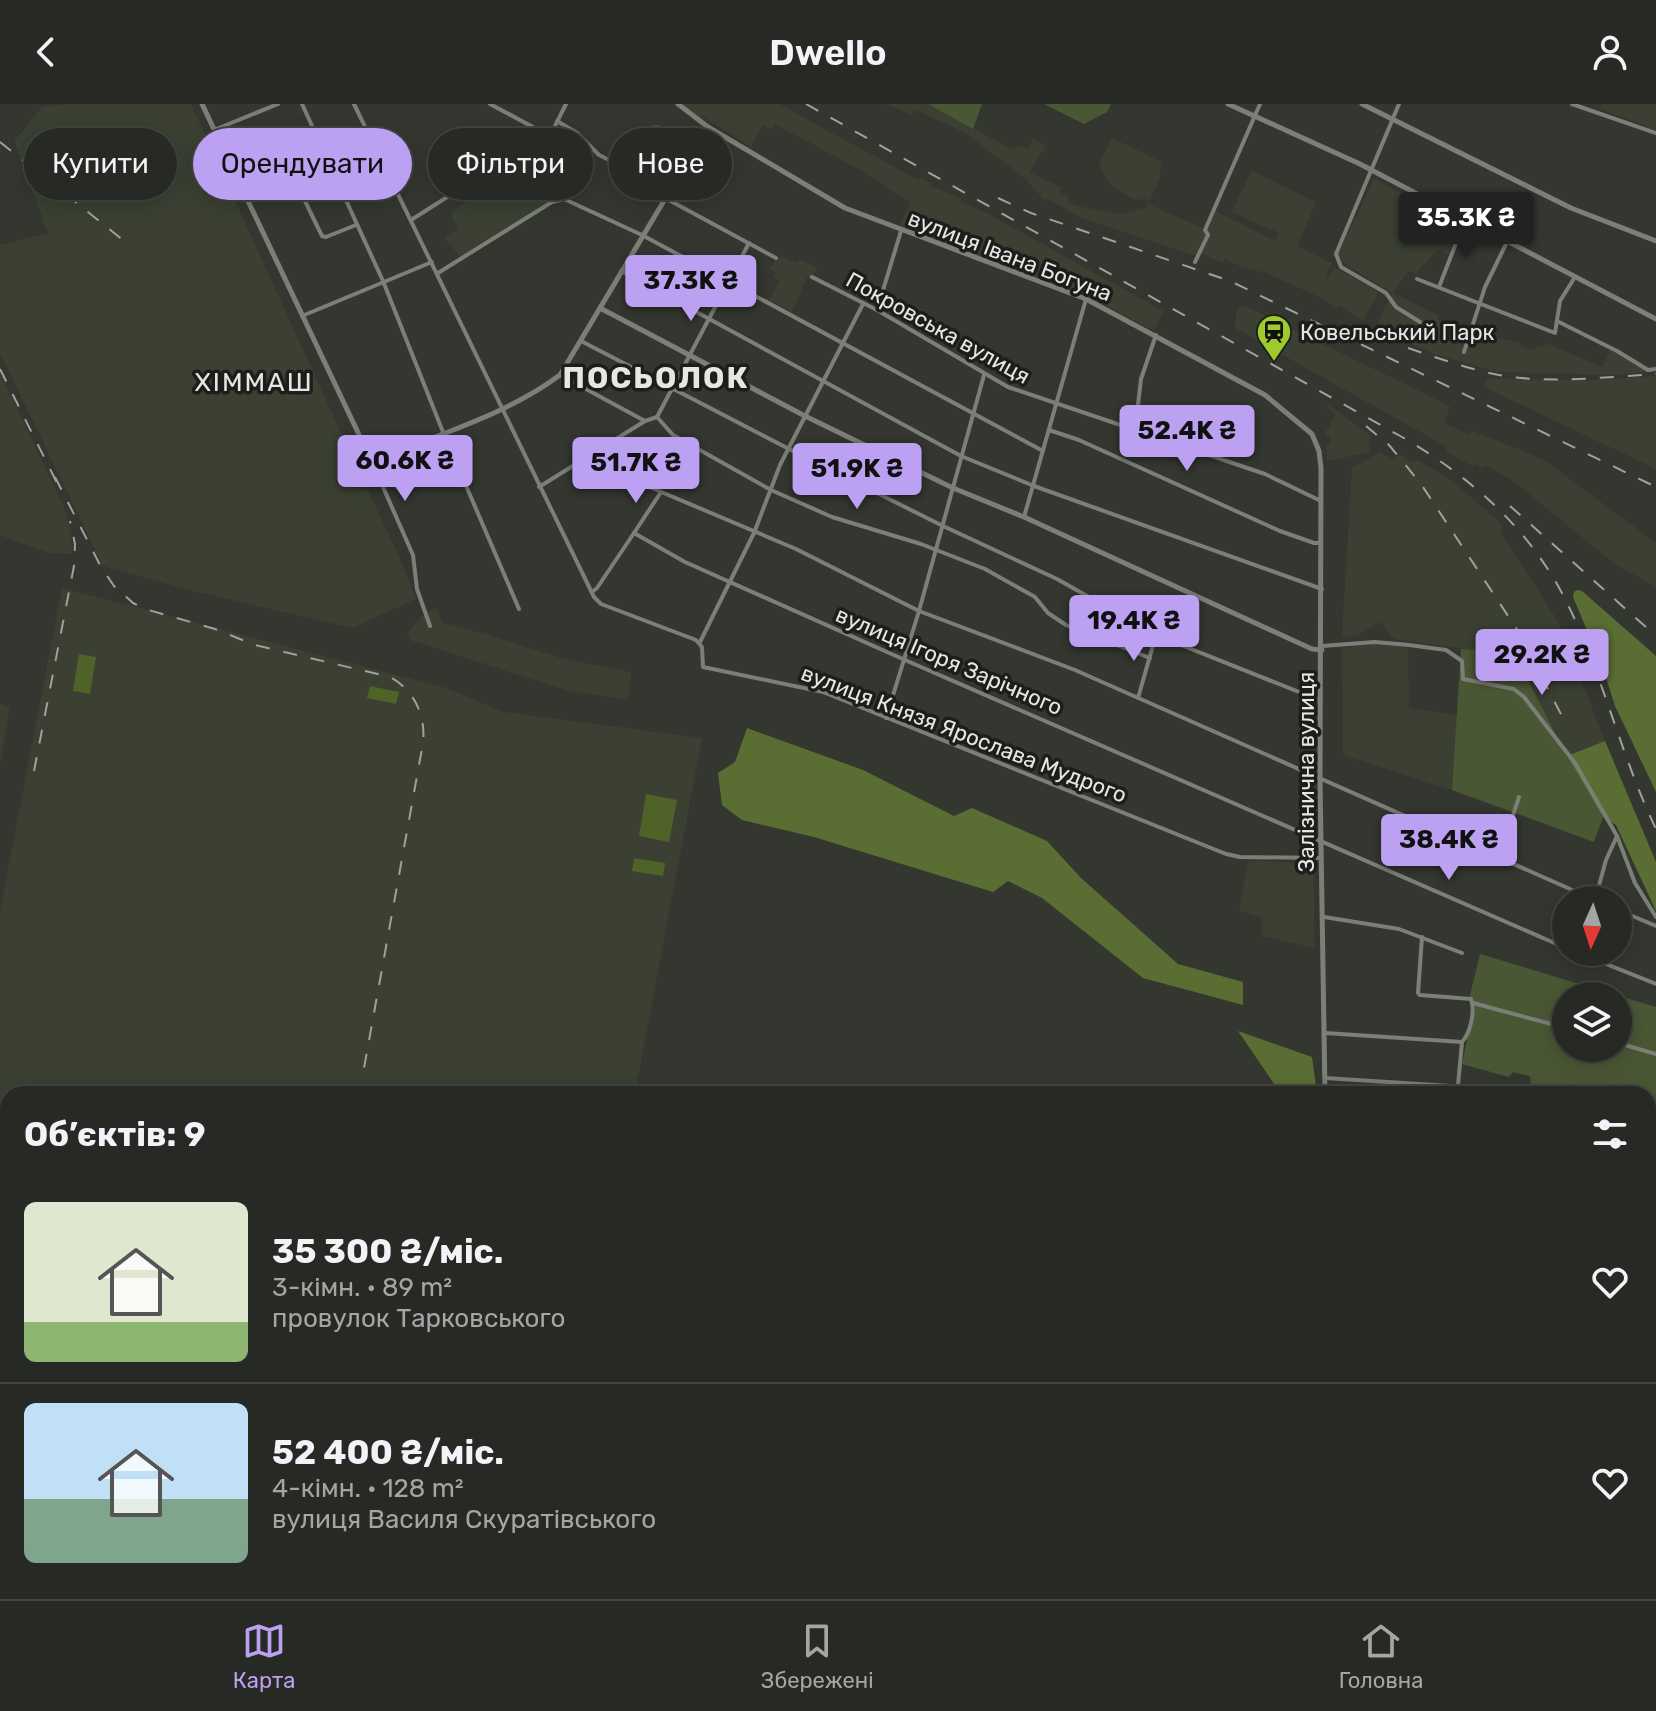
<!DOCTYPE html>
<html lang="uk">
<head>
<meta charset="utf-8">
<style>
	:root { --surface:#272924; --page:#333531; --text:#f1f3f6; --muted:#a4a6a6; --line:#434541; --accent:#bca0f2 }
	body { margin:0; font-family:Rubik,sans-serif; background:var(--page); color:var(--text); height:100vh; display:flex; flex-direction:column; font-size:30px; white-space:nowrap }
	* { box-sizing:border-box; margin:0 }
	p { font-size:26px; color:var(--muted) }
	.icon { flex:none; width:44px; height:44px; fill:none; stroke:currentColor; stroke-width:2; stroke-linecap:round; stroke-linejoin:round }
	.map { position:relative; flex:1; overflow:hidden }
	.drawer { position:absolute; left:0px; top:982px; width:1656px; height:514px; display:flex; flex-direction:column; background:var(--surface); border-radius:24px 24px 0 0; box-shadow:0 4px 20px #0003,0 0 0 2px var(--line) }
	.drawer>* { flex:none }
	.hud { position:absolute; left:24px; top:24px; width:800px; height:72px; display:flex; gap:16px }
	.needle { width:52px; rotate:183deg }
	.controls { position:absolute; left:1552px; top:782px; display:grid; gap:16px }
	.controls a { display:grid; place-items:center; width:80px; height:80px; border-radius:50%; background:var(--surface); box-shadow:0 4px 20px #0003,0 0 0 2px var(--line); font-size:40px }
	.price { position:absolute; translate:-50% -68px; padding:0 18px; border-radius:8px; background:var(--accent); color:#111; font-size:26px; line-height:52px; filter:drop-shadow(0 2px 4px #0008) }
	.price::after { content:''; position:absolute; left:50%; top:48px; width:24px; height:18px; margin-left:-12px; background:inherit; clip-path:polygon(0 0,100% 0,50% 100%) }
	.price.current { background:#222; color:#fff }
	ul { padding:0; list-style:none }
	li { display:flex; align-items:center; gap:24px; height:200px; padding:0 24px }
	li+li { border-top:2px solid var(--line) }
	li span { display:grid; place-items:center; flex:none; width:224px; height:160px; border-radius:12px; color:#555 }
	li>.icon { margin-inline-start:auto }
	span .icon { width:96px; height:96px; fill:#fffc; stroke-width:1 }
	li b { font-size:34px }
	h2 { display:flex; justify-content:space-between; align-items:center; height:96px; padding:0 24px; font-size:34px }
	.tag { padding:0 28px; border-radius:36px; background:var(--surface); box-shadow:0 4px 20px #0003,0 0 0 2px var(--line); font-size:28px; line-height:72px }
	.tag.current { background:var(--accent); color:#111 }
	header { display:flex; justify-content:space-between; align-items:center; height:104px; padding:0 24px; background:var(--surface); font-size:36px; font-weight:600 }
	.tab-bar { display:flex; justify-content:space-around; align-items:center; height:112px; border-top:2px solid var(--line); background:var(--surface); font-size:22px; color:var(--muted) }
	.tab-bar a { display:grid; justify-items:center; gap:4px }
	.tab-bar .current { color:var(--accent) }
	.map>svg:first-child { display:block }
</style>
</head>
<body>
<header><svg class="icon" aria-label="back" viewBox="0 0 24 24"><path d="M15 5l-7 7 7 7"/></svg>Dwello<svg class="icon" aria-label="person" viewBox="0 0 24 24"><circle cx="12" cy="8" r="4"/><path d="M4 21q1-7 8-7t8 7"/></svg></header>
<div class="map">
<svg width="1656" height="1495" viewBox="0 0 1656 1495">
	<rect width="100%" height="100%" fill="#343730"/>
	<g fill="#3b4033">
		<path d="M69,0H191L347,342L357,338L364,355L355,360L395,443L416,495L352,524L189,486L103,462L0,249V141L48,129L14,37L42,3Z"/>
		<path d="M682,0H779L918,76L921,73L931,79L930,82L961,94V98L985,108L1163,207L1154,227L1085,190L917,129L900,121L910,98L864,68L775,20L772,25L763,21L751,43L705,14L703,16Z"/>
		<path d="M887,0H928L1014,46L1018,41L1028,45L1033,34L1046,42L1029,68L1061,83L1059,88L1069,93L1067,98L1077,102L1123,110L1146,104L1148,100L1207,126L1216,107L1275,137L1279,129L1231,108L1252,67L1316,98L1297,142L1332,159L1326,173H1329L1334,163L1377,187V191L1363,217L1340,201L1337,205L1324,195L1266,169L1242,163L1225,155L1223,159L1202,150L1192,151L1079,113L1046,94L1045,97L1025,74L965,29L916,6L912,11Z"/>
		<path d="M1602,0H1656V26L1601,5Z"/>
		<path d="M1112,34L1161,58L1160,74L1150,96L1133,95L1110,81L1099,60Z"/>
		<path d="M499,63L515,72L530,76L552,98L462,155L445,134L458,125L451,112L453,107L503,74L495,66Z"/>
		<path d="M1374,75L1462,122L1448,150L1438,146L1416,169L1408,168L1393,189L1439,212L1438,215L1472,236L1485,239L1487,231L1520,239V242L1533,246L1538,242L1543,244L1545,239L1603,263L1610,245L1650,268L1614,271L1496,268L1432,249L1375,225L1392,189L1340,157L1338,151Z"/>
		<path d="M783,153L797,159L799,155L817,164L811,175L807,173L792,208L769,196L780,176L773,173L775,168L770,165L776,154Z"/>
		<path d="M1243,201L1450,302L1444,319L1469,330L1472,327L1521,346L1547,358L1656,439V483L1615,460L1513,377L1486,361L1482,364L1476,360L1472,362L1446,347L1447,343L1235,224L1237,205Z"/>
		<path d="M0,268L65,406L71,431L72,450L49,449L0,431Z"/>
		<path d="M1656,272V365L1484,283L1487,275L1595,276Z"/>
		<path d="M1328,300L1371,332L1368,338L1371,348L1327,357V342L1331,335L1325,329L1336,311L1326,303Z"/>
		<path d="M1380,348L1391,356L1400,350L1410,359L1417,356L1450,375L1504,422L1500,427L1559,519L1605,637L1567,652L1511,547L1486,548L1394,535L1380,518L1357,532L1342,533L1352,364Z"/>
		<path d="M62,484L446,584L504,608L702,634L635,990H8V1030L0,1028V807Z"/>
		<path d="M437,504L442,519L486,530L564,555L631,568L628,596L569,587L410,536L407,529L426,508Z"/>
		<path d="M1375,539L1408,543L1409,604L1456,611L1457,614L1452,686L1343,651L1342,544Z"/>
		<path d="M0,600L10,603L0,662Z"/>
		<path d="M1258,757L1314,760V844L1262,832V814L1239,806L1248,758Z"/>
	</g>
	<g fill="#4a5734" fill-rule="evenodd">
		<path d="M928,0H982L973,25Z"/>
		<path d="M1044,0H1111L1107,8L1084,20Z"/>
		<path d="M653,21H660L663,27L653,42L648,43L645,32Z"/>
		<path d="M398,354L410,380L396,386L390,372L383,375L377,363Z"/>
		<path d="M1461,545L1514,549L1567,652L1603,713L1594,738L1452,686Z"/>
		<path d="M1480,850L1656,903V1004L1648,1002V990H1570L1531,985L1530,972L1513,968L1509,973L1462,960L1474,903L1470,891ZM1566,892H1618V944H1566Z"/>
	</g>
	<g fill="#5a6e34">
		<path d="M1577,486L1582,487L1656,552V688L1615,602L1603,564L1573,493L1574,488Z"/>
		<path d="M747,624L863,666L954,712L972,704L1047,737L1081,774L1178,860L1243,878V901L1143,874L1042,794L1008,777L993,788L814,733L742,716L722,701L718,669L735,658Z"/>
		<path d="M1605,637L1656,758V807L1616,721L1603,713L1567,652Z"/>
		<path d="M1238,927L1312,953L1317,990H1281Z"/>
		<path d="M148,1488H182L207,1495H146Z"/>
		<path d="M346,1488H667L669,1494L342,1495Z"/>
		<path d="M734,1488H792L797,1495H744Z"/>
		<path d="M845,1488H932L924,1495H851Z"/>
	</g>
	<g fill="#4f6228">
		<path d="M79,550L96,553L90,590L73,587Z"/>
		<path d="M370,582L399,588L396,600L367,594Z"/>
		<path d="M646,690L677,696L669,738L639,732Z"/>
		<path d="M634,754L665,759L663,772L632,767Z"/>
	</g>
	<g fill="none" stroke-linecap="round" stroke-linejoin="round">
		<g stroke="#7c7f77" stroke-width="4">
			<path d="M302,0L383,177L443,328L519,505"/>
			<path d="M354,0L594,493L601,500L696,536L702,543L703,563L823,588L1226,750L1240,753L1321,754"/>
			<path d="M490,0L546,30"/>
			<path d="M1399,0L1336,150L1341,163L1386,189L1396,203L1420,218"/>
			<path d="M1572,0L1656,29"/>
			<path d="M557,17L577,29L599,51L669,86"/>
			<path d="M214,26L278,0"/>
			<path d="M234,68L283,52L322,132L326,133L356,121"/>
			<path d="M665,94L776,154"/>
			<path d="M411,116L553,26L566,0"/>
			<path d="M1195,158L1208,131L1205,126L1260,0"/>
			<path d="M621,167L961,352L1034,382L1322,485"/>
			<path d="M438,169L552,98L564,95L642,131L1043,347"/>
			<path d="M812,173L877,206L1008,283L1265,370L1321,397"/>
			<path d="M1417,175L1555,229L1560,197L1575,173"/>
			<path d="M1439,183L1465,116"/>
			<path d="M877,206L901,127"/>
			<path d="M302,212L432,158"/>
			<path d="M1559,218L1617,247L1648,266L1656,265"/>
			<path d="M581,237L789,345L943,422L1057,475L1156,531L1319,596"/>
			<path d="M1464,248L1485,183L1507,138"/>
			<path d="M560,271L645,317L657,313L673,331L771,386L832,413L921,440L985,465L1035,493L1048,509L1066,521L1150,554"/>
			<path d="M657,313L749,139"/>
			<path d="M1049,326L1079,336L1280,427L1314,439H1321"/>
			<path d="M1135,326L1141,275L1156,231"/>
			<path d="M611,340L645,380L652,384L796,445L919,507L1075,566L1595,796"/>
			<path d="M372,358L413,451L417,485L430,522"/>
			<path d="M539,383L645,317"/>
			<path d="M1024,413L1086,195"/>
			<path d="M634,429L661,388"/>
			<path d="M592,488L597,484L634,429L685,458L905,556L1566,844"/>
			<path d="M700,538L754,429L780,361L863,200"/>
			<path d="M1322,542L1375,538L1409,541L1446,546L1462,557L1463,575L1514,585L1524,593L1575,659L1617,732L1635,779L1656,813"/>
			<path d="M1138,594L1156,531"/>
			<path d="M886,614L919,507L984,271"/>
			<path d="M1499,753L1519,693"/>
			<path d="M1595,796L1606,756L1617,732"/>
			<path d="M1618,806L1656,822"/>
			<path d="M1324,813L1399,825L1462,849"/>
			<path d="M1576,848L1656,880"/>
			<path d="M1473,899L1566,924"/>
			<path d="M1325,929L1462,938C1471,928 1475,907 1471,895L1420,891L1418,889L1422,833"/>
			<path d="M1618,939L1656,950"/>
			<path d="M1325,974L1560,989"/>
			<path d="M1458,981L1462,938"/>
			<path d="M1648,1023H1656"/>
			<path d="M1648,1074H1656"/>
			<path d="M1648,1122L1656,1123"/>
			<path d="M1648,1183H1656"/>
			<path d="M1648,1235H1656"/>
			<path d="M1648,1288L1656,1289"/>
			<path d="M1648,1347L1656,1348"/>
			<path d="M1648,1447H1656"/>
			<path d="M0,1455L8,1456"/>
			<path d="M1404,1488L1451,1495"/>
			<path d="M1068,1495L1070,1488"/>
			<path d="M1198,1495L1199,1488"/>
		</g>
		<g stroke="#7c7f77" stroke-width="5">
			<path d="M202,0L372,358C435,331 505,312 560,271L708,23"/>
			<path d="M678,0L708,23L845,104L1086,195L1265,291L1312,330L1319,347L1321,364L1320,676L1325,990"/>
			<path d="M1228,0L1360,60L1656,215"/>
			<path d="M1362,0L1571,104L1656,137"/>
			<path d="M600,204L805,312L953,384L1024,413L1312,545L1322,546"/>
			<path d="M1328,1495L1329,1488"/>
		</g>
		<g stroke="#9fa29c" stroke-width="2" stroke-dasharray="14 14" stroke-linecap="butt">
			<path d="M806,0L1402,333C1469,372 1528,423 1564,493C1602,567 1620,650 1656,725"/>
			<path d="M0,38L128,140"/>
			<path d="M998,94L1031,109L1230,177L1656,383"/>
			<path d="M1408,244C1438,254 1468,265 1499,271C1549,280 1606,273 1656,270"/>
			<path d="M0,265L59,383"/>
			<path d="M1366,322L1389,341L1421,380L1518,527L1564,616"/>
			<path d="M55,373L101,463L114,482L133,499L145,505L215,525L255,541L390,573C414,586 426,611 423,639L364,964"/>
			<path d="M1510,402L1656,532"/>
			<path d="M34,667L74,462L75,440L70,417"/>
		</g>
	</g>
	<defs>
		<symbol id="station-pin" viewBox="-11 -11 22 30"><path d="M0 17L-7.5 6A9.5 9.5 0 1 1 7.5 6Z" fill="#9eca2f" stroke="#1d1e1b"/><path d="M-3-6H3Q5-6 5-4V2Q5 4 3 4L4.5 6H3L1.5 4h-3L-3 6H-4.5L-3 4Q-5 4-5 2V-4Q-5-6-3-6ZM-3.5-4v3h7v-3ZM-3.5 1v1.5H-2V1ZM2 1v1.5H3.5V1Z" fill="#111"/></symbol>
	</defs>
	<g fill-rule="evenodd">
		<use href="#station-pin" x="1254" y="208" width="40" height="54"/>
	</g>
	<g text-anchor="middle" dominant-baseline="central" stroke-width="7" stroke-linejoin="round" paint-order="stroke">
		<g font-size="22" fill="#e5e7e2" stroke="#1d1e1b">
			<text transform="translate(1010 152) rotate(21)">вулиця Івана Богуна</text>
			<text transform="translate(938 224) rotate(29)">Покровська вулиця</text>
			<text transform="translate(949 557) rotate(23)">вулиця Ігоря Зарічного</text>
			<text transform="translate(964 630) rotate(21)">вулиця Князя Ярослава Мудрого</text>
			<text transform="translate(1306 668) rotate(-90)">Залізнична вулиця</text>
		</g>
		<g font-size="22" fill="#e5e7e2" stroke="#1d1e1b" text-anchor="start">
			<text x="1300" y="228">Ковельський Парк</text>
		</g>
		<g font-size="26" letter-spacing="2" fill="#e5e7e2" stroke="#1d1e1b">
			<text x="254" y="278">ХІММАШ</text>
		</g>
		<g font-size="30" font-weight="bold" letter-spacing="2" fill="#e5e7e2" stroke="#1d1e1b">
			<text x="656" y="274">ПОСЬОЛОК</text>
		</g>
	</g>
</svg>
<div class="controls">
<a><svg class="needle" viewBox="-14 -14 28 28"><path d="M0-13l5 13h-10z" fill="#e53935"/><path d="M0 13l5-13h-10z" fill="#a4a6a6"/></svg></a>
<a><svg class="icon" aria-label="layers" viewBox="0 0 24 24"><path d="M12 4l9 5-9 5-9-5zM3 14l9 5 9-5"/></svg></a>
</div>
<b class="price current" style="left:1466px;top:156px">35.3K ₴</b>
<b class="price" style="left:691px;top:219px">37.3K ₴</b>
<b class="price" style="left:1187px;top:369px">52.4K ₴</b>
<b class="price" style="left:405px;top:399px">60.6K ₴</b>
<b class="price" style="left:636px;top:401px">51.7K ₴</b>
<b class="price" style="left:857px;top:407px">51.9K ₴</b>
<b class="price" style="left:1134px;top:559px">19.4K ₴</b>
<b class="price" style="left:1542px;top:593px">29.2K ₴</b>
<b class="price" style="left:1449px;top:778px">38.4K ₴</b>
<div class="hud">
<a class="tag">Купити</a>
<a class="tag current">Орендувати</a>
<a class="tag">Фільтри</a>
<a class="tag">Нове</a>
</div>
<section class="drawer">
<h2>Об’єктів: 9<svg class="icon" aria-label="filters" viewBox="0 0 24 24"><path d="M4 7h16M4 17h16"/><circle cx="9" cy="7" r="2"/><circle cx="15" cy="17" r="2"/></svg></h2>
<ul>
<li><span style="background:linear-gradient(#dfe7d0 75%,#8fb573 0)"><svg class="icon" aria-label="home" viewBox="0 0 24 24"><path d="M3 11l9-7 9 7M6 9v11h12V9"/></svg></span><div><b>35 300 ₴/міс.</b><p>3-кімн. · 89 m²</p><p>провулок Тарковського</p></div><svg class="icon" aria-label="heart" viewBox="0 0 24 24"><path d="M12 20l-8-8c-3-5 5-10 8-4 3-6 11-1 8 4z"/></svg></li>
<li><span style="background:linear-gradient(#bfe0f5 60%,#7fa58c 0)"><svg class="icon" aria-label="home" viewBox="0 0 24 24"><path d="M3 11l9-7 9 7M6 9v11h12V9"/></svg></span><div><b>52 400 ₴/міс.</b><p>4-кімн. · 128 m²</p><p>вулиця Василя Скуратівського</p></div><svg class="icon" aria-label="heart" viewBox="0 0 24 24"><path d="M12 20l-8-8c-3-5 5-10 8-4 3-6 11-1 8 4z"/></svg></li>
</ul>
</section>
</div>
<nav class="tab-bar">
<a class="current"><svg class="icon" aria-label="map" viewBox="0 0 24 24"><path d="M3 6l6-2 6 2 6-2v14l-6 2-6-2-6 2zM9 4v14M15 6v14"/></svg>Карта</a>
<a><svg class="icon" aria-label="saved" viewBox="0 0 24 24"><path d="M7 4h10v16l-5-4-5 4z"/></svg>Збережені</a>
<a><svg class="icon" aria-label="home" viewBox="0 0 24 24"><path d="M3 11l9-7 9 7M6 9v11h12V9"/></svg>Головна</a>
</nav>
</body>
</html>
